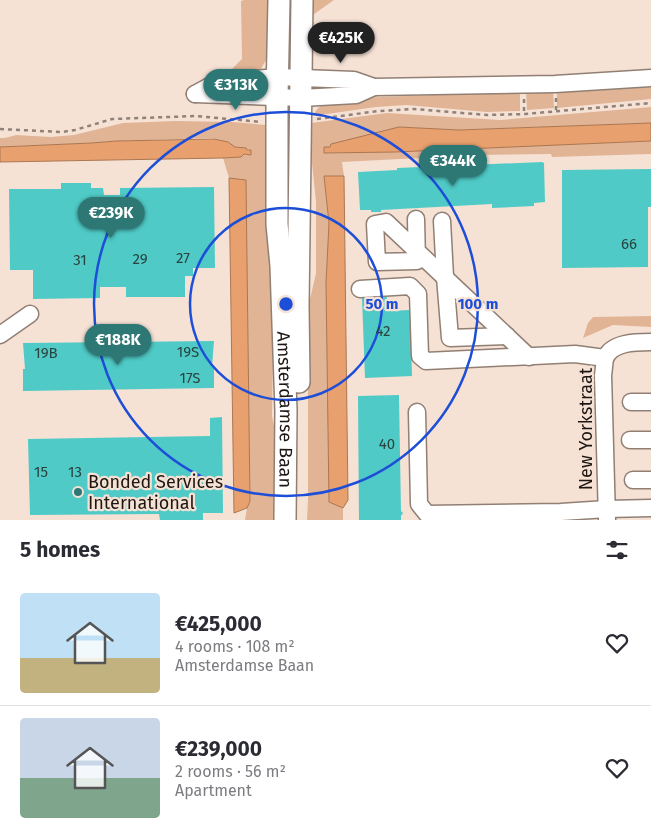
<!DOCTYPE html>
<html lang="en">
<head>
<meta charset="utf-8">
<style>
	:root { --surface:#fff; --page:#f2f2f3; --text:#2b2b33; --muted:#7c7c81; --line:#e1e1e2; --accent:#2d7774 }
	body { margin:0; font-family:"Fira Sans",sans-serif; background:var(--page); color:var(--text); height:100vh; display:flex; flex-direction:column; font-size:19px; white-space:nowrap }
	* { box-sizing:border-box; margin:0 }
	p { font-size:16px; color:var(--muted) }
	.icon { flex:none; width:28px; height:28px; fill:none; stroke:currentColor; stroke-width:2; stroke-linecap:round; stroke-linejoin:round }
	.map { position:relative; height:520px; overflow:hidden }
	.panel { display:flex; flex-direction:column; background:var(--surface); flex:1 }
	.panel>* { flex:none }
	.price { position:absolute; translate:-50% -42px; padding:0 11px; border-radius:18px; background:var(--accent); color:#fff; font-size:16px; line-height:32px; filter:drop-shadow(0 1px 2px #0008) }
	.price::after { content:''; position:absolute; left:50%; top:30px; width:15px; height:11px; margin-left:-8px; background:inherit; clip-path:polygon(0 0,100% 0,50% 100%) }
	.price.current { background:#222; color:#fff }
	ul { padding:0; list-style:none }
	li { display:flex; align-items:center; gap:15px; height:125px; padding:0 20px }
	li+li { border-top:1px solid var(--line) }
	li span { display:grid; place-items:center; flex:none; width:140px; height:100px; border-radius:5px; color:#555 }
	li>.icon { margin-inline-start:auto }
	span .icon { width:60px; height:60px; fill:#fffc; stroke-width:1 }
	li b { font-size:21px }
	h2 { display:flex; justify-content:space-between; align-items:center; height:60px; padding:0 20px; font-size:21px }
	.map>svg:first-child { display:block }
</style>
</head>
<body>
<div class="map">
<svg width="651" height="520" viewBox="0 0 651 520">
	<rect width="100%" height="100%" fill="#f6e2d5"/>
	<g fill="#e1b496">
		<path d="M244,0H272L269,55L259,72L223,78L242,59L241,1Z"/>
		<path d="M311,0H334L310,17Z"/>
		<path d="M651,87V99L557,108V90Z"/>
		<path d="M553,90L554,108L527,110L526,91Z"/>
		<path d="M520,92V111L487,112L406,105L376,107L327,114L313,115L318,108L325,103L337,101L379,97Z"/>
		<path d="M651,107V123L459,130L399,127L330,152L334,153L651,141V154L552,157L551,154L477,155L342,162L344,176H324L329,223V501L343,508V520H307L308,500V308L316,273V202L312,163L311,123L387,113L500,120Z"/>
		<path d="M176,121L232,122L267,125L274,282L272,416L281,458L278,520H245L247,508L250,501L245,180L229,178L223,158L241,157L244,154L250,155L251,150L235,147L213,138L117,141L91,143L0,147V138H5L16,135L51,137L74,135L123,123Z"/>
		<path d="M651,316V327L613,325L583,338L588,323L593,317Z"/>
	</g>
	<g fill="#e8a06e" stroke="#ab7752">
		<path d="M651,123V141L395,152L324,153V147H330L331,144L399,127L459,130Z"/>
		<path d="M214,139L228,142L235,147L246,148L247,150H251V155L244,154L241,157L223,158L0,162V147L91,143L117,141Z"/>
		<path d="M324,176H344L348,500L343,508L329,502L326,283L329,223Z"/>
		<path d="M229,178L246,180L250,501L247,508L234,513Z"/>
	</g>
	<g fill="#4fcac6">
		<path d="M542,162L544,163L545,202L534,203V206L492,208V204L381,210V212H371V210H360L358,172L397,170V168Z"/>
		<path d="M651,169V207H648V267L562,268V170Z"/>
		<path d="M61,183H91V188H103L104,195H120V188L214,187L215,268H193V276H185V297H126V287H100V298L33,299V270H10L9,189H61Z"/>
		<path d="M387,297V311L410,310L412,376L365,378L362,298Z"/>
		<path d="M214,341L212,367L214,366V388L23,391V369H25L23,343Z"/>
		<path d="M399,395L401,511L403,513L401,516V520H359L358,396Z"/>
		<path d="M222,417L223,513H203V520H160L159,514L30,515L28,439L210,436V418Z"/>
	</g>
	<g fill="none" stroke-linecap="round" stroke-linejoin="round">
		<defs>
			<g id="minor">
				<path d="M195,94L217,82L277,77L354,80L374,87L555,84L651,78"/>
				<path d="M195,94L301,98L356,95L374,87"/>
				<path d="M416,219L417,261L377,262L375,224L386,222C434,267 481,312 529,357"/>
				<path d="M442,221L445,277L450,338L507,336"/>
				<path d="M360,289L410,286L418,294L420,356L426,361L575,354L605,358"/>
				<path d="M0,335L30,314"/>
				<path d="M631,402H651"/>
				<path d="M417,412L419,504L427,514L561,512L607,509L651,508"/>
				<path d="M630,440H651"/>
				<path d="M633,480H651"/>
				<path d="M607,519L603,375C604,370 604,364 605,359C611,342 636,342 651,342"/>
			</g>
			<g id="major">
				<path id="s1" d="M279,0L277,97V224L281,266L286,411L285,520"/>
				<path d="M299,382L298,306L302,0"/>
			</g>
		</defs>
		<use href="#minor" stroke="#917f74" stroke-width="19"/>
		<use href="#major" stroke="#917f74" stroke-width="24"/>
		<g stroke="#908279" stroke-width="2.5" stroke-dasharray="4 4" stroke-linecap="butt">
			<path d="M556,98V111"/>
			<path d="M524,99V113"/>
			<path d="M317,119L379,111L414,109L487,115L525,114L651,103"/>
			<path d="M0,129L62,132L75,130L112,119L196,116L261,122"/>
		</g>
		<use href="#minor" stroke="#fff" stroke-width="16"/>
		<use href="#major" stroke="#fff" stroke-width="21"/>
	</g>
	<g fill="none" stroke="#1d4ed8" stroke-width="2.5">
		<circle cx="286" cy="304" r="96"/>
		<circle cx="286" cy="304" r="192"/>
	</g>
	<circle fill="#2d7774" stroke="#f6e2d5" stroke-width="2" cx="78" cy="492" r="5"/>
	<g text-anchor="middle" dominant-baseline="central" stroke-width="4.5" stroke-linejoin="round" paint-order="stroke">
		<g font-size="15" fill="#2a433f">
			<text x="629" y="244">66</text>
			<text x="183" y="258">27</text>
			<text x="140" y="259">29</text>
			<text x="80" y="260">31</text>
			<text x="383" y="331">42</text>
			<text x="188" y="352">19S</text>
			<text x="46" y="353">19B</text>
			<text x="190" y="378">17S</text>
			<text x="387" y="444">40</text>
			<text x="41" y="472">15</text>
			<text x="75" y="472">13</text>
		</g>
		<g font-size="18" fill="#1d1612" stroke="#f6e2d5">
			<text stroke="none"><textPath href="#s1" startOffset="410">Amsterdamse Baan</textPath></text>
			<text transform="translate(586 429) rotate(-90)">New Yorkstraat</text>
		</g>
		<g font-size="18" fill="#1d1612" stroke="#f6e2d5" text-anchor="start">
			<text x="88" y="482">Bonded Services<tspan x="88" dy="21">International</tspan></text>
		</g>
	</g>
	<circle cx="286" cy="304" r="8" fill="#1d4ed8" stroke="#f6e2d5" stroke-width="2.5"/>
	<g font-size="15" text-anchor="middle" font-weight="bold" fill="#1d4ed8" stroke="#f6e2d5" stroke-width="4.5" stroke-linejoin="round" paint-order="stroke">
		<text x="382" y="309">50 m</text>
		<text x="478" y="309">100 m</text>
	</g>
</svg>
<b class="price current" style="left:341px;top:64px">€425K</b>
<b class="price" style="left:236px;top:111px">€313K</b>
<b class="price" style="left:453px;top:187px">€344K</b>
<b class="price" style="left:111px;top:239px">€239K</b>
<b class="price" style="left:118px;top:366px">€188K</b>
</div>
<section class="panel">
<h2>5 homes<svg class="icon" aria-label="filters" viewBox="0 0 24 24"><path d="M4 7h16M4 17h16"/><circle cx="9" cy="7" r="2"/><circle cx="15" cy="17" r="2"/></svg></h2>
<ul>
<li><span style="background:linear-gradient(#bfe0f5 65%,#c2b280 0)"><svg class="icon" aria-label="home" viewBox="0 0 24 24"><path d="M3 11l9-7 9 7M6 9v11h12V9"/></svg></span><div><b>€425,000</b><p>4 rooms · 108 m²</p><p>Amsterdamse Baan</p></div><svg class="icon" aria-label="heart" viewBox="0 0 24 24"><path d="M12 20l-8-8c-3-5 5-10 8-4 3-6 11-1 8 4z"/></svg></li>
<li><span style="background:linear-gradient(#c9d6e8 60%,#7fa58c 0)"><svg class="icon" aria-label="home" viewBox="0 0 24 24"><path d="M3 11l9-7 9 7M6 9v11h12V9"/></svg></span><div><b>€239,000</b><p>2 rooms · 56 m²</p><p>Apartment</p></div><svg class="icon" aria-label="heart" viewBox="0 0 24 24"><path d="M12 20l-8-8c-3-5 5-10 8-4 3-6 11-1 8 4z"/></svg></li>
</ul>
</section>
</body>
</html>
